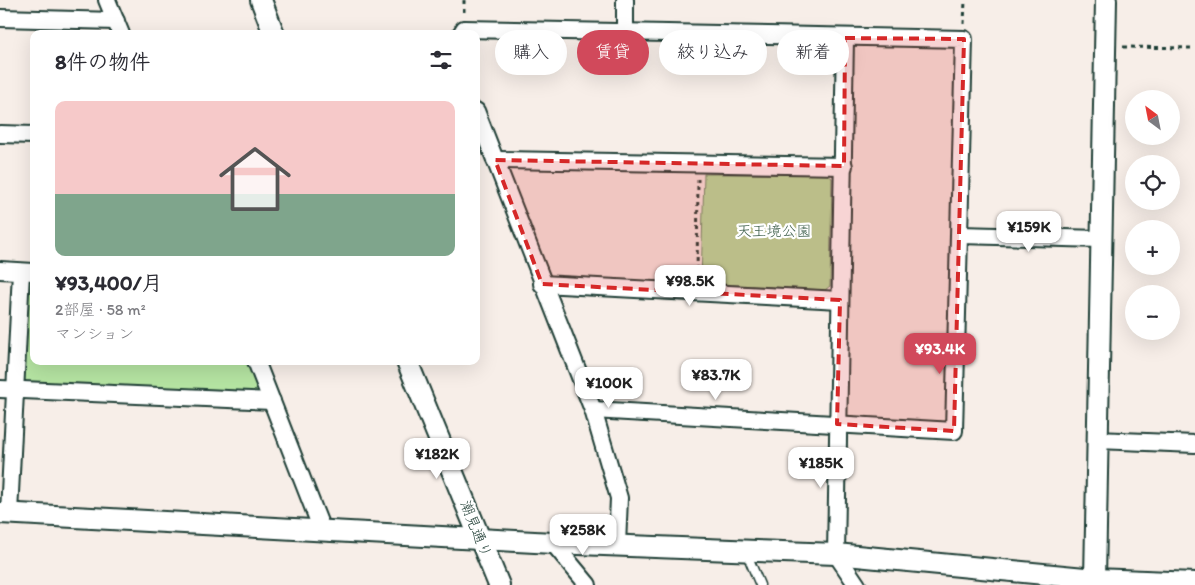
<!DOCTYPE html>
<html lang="ja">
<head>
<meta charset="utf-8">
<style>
	:root { --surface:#fff; --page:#f7f7f7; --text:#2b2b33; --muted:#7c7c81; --line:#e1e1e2; --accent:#d1495b }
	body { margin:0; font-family:Itim,"Klee One",sans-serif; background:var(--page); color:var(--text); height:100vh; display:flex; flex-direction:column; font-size:19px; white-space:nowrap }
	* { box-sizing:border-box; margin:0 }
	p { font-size:16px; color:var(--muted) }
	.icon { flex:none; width:28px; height:28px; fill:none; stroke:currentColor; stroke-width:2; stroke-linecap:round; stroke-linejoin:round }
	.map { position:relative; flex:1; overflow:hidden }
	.panel { position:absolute; left:30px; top:30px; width:450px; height:335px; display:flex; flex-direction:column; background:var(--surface); border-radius:10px; box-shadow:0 5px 20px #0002 }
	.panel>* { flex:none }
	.top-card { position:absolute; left:495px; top:30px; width:475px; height:45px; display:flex; gap:10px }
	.needle { width:32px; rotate:328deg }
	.buttons { position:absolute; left:1125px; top:90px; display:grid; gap:10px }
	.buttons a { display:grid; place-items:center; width:55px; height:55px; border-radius:50%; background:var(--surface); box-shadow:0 5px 20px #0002; font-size:25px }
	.price { position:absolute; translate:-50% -42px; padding:0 11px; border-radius:10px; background:#fff; color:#222; font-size:16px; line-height:32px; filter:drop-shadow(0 1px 2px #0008) }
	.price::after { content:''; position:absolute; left:50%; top:30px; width:15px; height:11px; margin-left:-8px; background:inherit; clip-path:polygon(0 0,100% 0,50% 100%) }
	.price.current { background:var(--accent); color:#fff }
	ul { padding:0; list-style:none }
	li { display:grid; align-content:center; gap:10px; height:265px; padding:0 25px }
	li+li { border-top:1px solid var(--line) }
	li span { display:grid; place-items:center; height:155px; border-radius:10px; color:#555 }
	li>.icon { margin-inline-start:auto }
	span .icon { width:90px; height:90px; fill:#fffc; stroke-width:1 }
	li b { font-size:21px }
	h2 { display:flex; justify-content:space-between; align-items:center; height:60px; padding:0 25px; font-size:21px }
	.chip { padding:0 18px; border-radius:22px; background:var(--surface); box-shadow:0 5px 20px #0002; font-size:18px; line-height:45px }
	.chip.current { background:var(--accent); color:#fff }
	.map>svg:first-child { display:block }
</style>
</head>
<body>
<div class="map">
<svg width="1195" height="585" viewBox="0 0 1195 585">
	<rect width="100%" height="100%" fill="#f7eee8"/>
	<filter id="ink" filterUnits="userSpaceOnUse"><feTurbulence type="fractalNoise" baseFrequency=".02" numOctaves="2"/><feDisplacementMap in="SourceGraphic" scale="10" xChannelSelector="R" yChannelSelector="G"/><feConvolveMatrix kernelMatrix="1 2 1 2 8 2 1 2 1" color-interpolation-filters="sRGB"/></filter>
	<g filter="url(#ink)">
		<g fill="#b5e4a2" stroke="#6a906b">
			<path d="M704,174H826L832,178L830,286L825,290L701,283Z"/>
			<path d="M21,272H34V361H256L272,401L15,390Z"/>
		</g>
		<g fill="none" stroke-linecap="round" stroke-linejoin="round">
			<defs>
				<path id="service" d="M746,552L760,585"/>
				<g id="minor">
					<path d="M107,0L121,34"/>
					<path d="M0,18L116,21"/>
					<path d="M625,33V0"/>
					<path d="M461,34L464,29L964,39L954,431L593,410"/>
					<path d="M845,38L836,554L857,585"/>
					<path d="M476,111L593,410L619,498L617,545"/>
					<path d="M0,134L34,135"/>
					<path d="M495,160L844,166"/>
					<path d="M960,235L1100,239"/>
					<path d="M0,270L34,272"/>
					<path d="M542,284L840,300"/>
					<path d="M256,361L322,530"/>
					<path d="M0,389L272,401"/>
					<path d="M1097,440L1195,444"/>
					<path d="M9,513L21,272"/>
					<path d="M553,543L588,585"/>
				</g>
				<g id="tertiary">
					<path d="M261,0L274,34"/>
					<path d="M407,361L499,585"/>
					<path d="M0,513L553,543L836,554L1095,579L1195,583"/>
					<path d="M1095,579L1106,0"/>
				</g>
			</defs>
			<use href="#service" stroke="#1f3d34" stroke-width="11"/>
			<use href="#minor" stroke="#1f3d34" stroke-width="20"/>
			<use href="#tertiary" stroke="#1f3d34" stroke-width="24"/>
			<g stroke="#1f3d34" stroke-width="3" stroke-dasharray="4 4" stroke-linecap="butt">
				<path d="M464,0V14"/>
				<path d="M964,24L965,0"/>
				<path d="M1123,47L1195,48"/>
				<path d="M697,278L698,179"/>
			</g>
			<use href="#service" stroke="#fff" stroke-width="8"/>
			<use href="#minor" stroke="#fff" stroke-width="16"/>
			<use href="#tertiary" stroke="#fff" stroke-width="20"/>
		</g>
	</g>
	<path fill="#d62828" fill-opacity="0.2" stroke="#d62828" stroke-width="4" stroke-dasharray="10 6" stroke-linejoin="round" d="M845,38L964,39L954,431L837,424L840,300L542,284L495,160L844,166Z"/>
	<g text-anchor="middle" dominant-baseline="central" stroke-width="4.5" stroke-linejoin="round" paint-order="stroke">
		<g font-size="15" fill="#3d5e4a" stroke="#fff">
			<text x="774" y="231">天王境公園</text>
		</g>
		<g font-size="15" fill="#1f3d34" stroke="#fff">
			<text transform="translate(476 529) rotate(68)">潮見通り</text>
		</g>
	</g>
</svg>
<div class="buttons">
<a><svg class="needle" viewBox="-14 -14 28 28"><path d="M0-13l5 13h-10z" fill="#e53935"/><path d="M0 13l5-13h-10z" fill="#7c7c81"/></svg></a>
<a><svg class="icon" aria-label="locate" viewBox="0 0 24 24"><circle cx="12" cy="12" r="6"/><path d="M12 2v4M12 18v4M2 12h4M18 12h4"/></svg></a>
<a>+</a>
<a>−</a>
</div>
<b class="price" style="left:1029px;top:253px">¥159K</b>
<b class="price" style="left:690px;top:307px">¥98.5K</b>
<b class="price current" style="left:940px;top:375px">¥93.4K</b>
<b class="price" style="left:716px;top:401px">¥83.7K</b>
<b class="price" style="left:609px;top:409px">¥100K</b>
<b class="price" style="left:437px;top:480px">¥182K</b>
<b class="price" style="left:821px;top:489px">¥185K</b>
<b class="price" style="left:583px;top:556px">¥258K</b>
<div class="top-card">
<a class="chip">購入</a>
<a class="chip current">賃貸</a>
<a class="chip">絞り込み</a>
<a class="chip">新着</a>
</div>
<section class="panel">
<h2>8件の物件<svg class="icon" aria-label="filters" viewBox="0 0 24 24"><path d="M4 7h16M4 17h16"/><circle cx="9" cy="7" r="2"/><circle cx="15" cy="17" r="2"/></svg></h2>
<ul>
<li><span style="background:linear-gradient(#f6c9c9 60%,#7fa58c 0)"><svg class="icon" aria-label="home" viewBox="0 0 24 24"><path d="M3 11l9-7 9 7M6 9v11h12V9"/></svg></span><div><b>¥93,400/月</b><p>2部屋 · 58 m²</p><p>マンション</p></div></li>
</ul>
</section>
</div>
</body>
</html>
